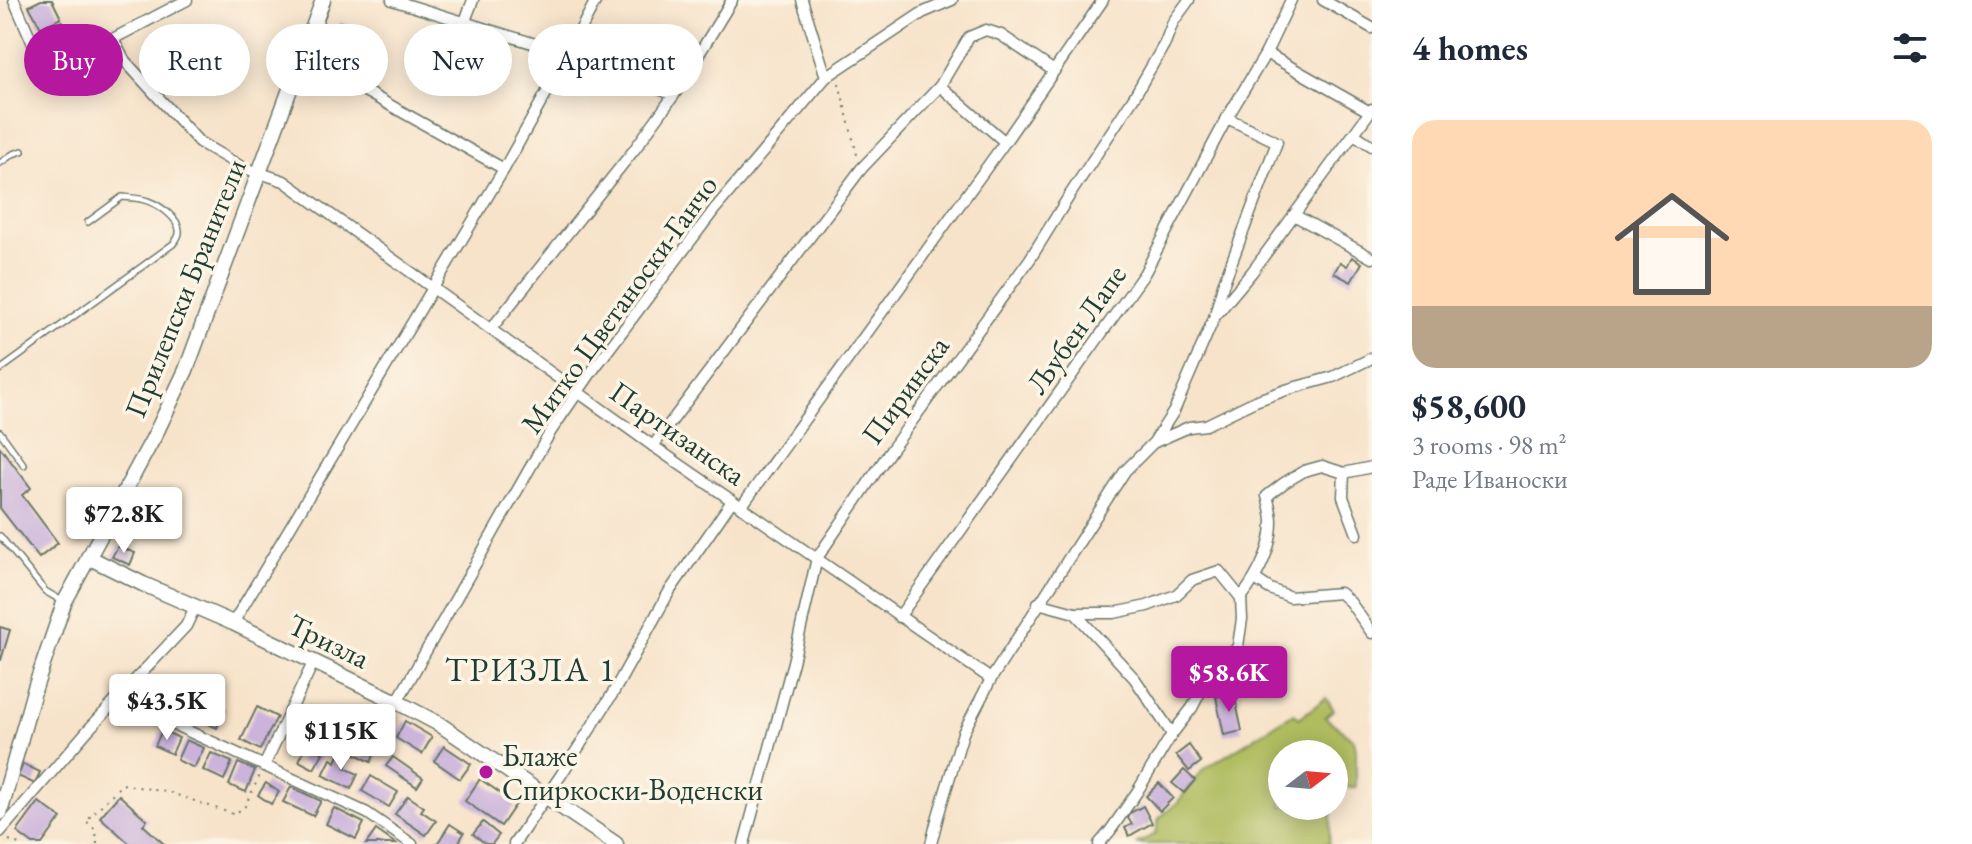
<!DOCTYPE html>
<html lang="en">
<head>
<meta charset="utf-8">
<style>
	:root { --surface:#fff; --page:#f6f6f7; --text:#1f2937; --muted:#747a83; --line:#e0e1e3; --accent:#b5179e }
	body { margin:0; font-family:"EB Garamond",serif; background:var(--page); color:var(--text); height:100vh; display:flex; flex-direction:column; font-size:30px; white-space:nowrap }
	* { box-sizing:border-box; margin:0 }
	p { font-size:26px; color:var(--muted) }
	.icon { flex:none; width:44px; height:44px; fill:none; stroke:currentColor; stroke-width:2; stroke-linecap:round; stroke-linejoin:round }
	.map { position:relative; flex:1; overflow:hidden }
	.drawer { display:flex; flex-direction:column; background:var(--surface); width:600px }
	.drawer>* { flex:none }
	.guide { position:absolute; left:24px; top:24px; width:760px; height:72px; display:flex; gap:16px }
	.needle { width:52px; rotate:74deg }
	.buttons { position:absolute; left:1268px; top:740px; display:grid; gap:16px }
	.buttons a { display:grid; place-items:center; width:80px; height:80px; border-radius:50%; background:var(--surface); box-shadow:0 4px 20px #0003; font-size:40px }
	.price { position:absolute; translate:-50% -68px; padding:0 18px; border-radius:8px; background:#fff; color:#222; font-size:26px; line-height:52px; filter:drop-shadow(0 2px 4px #0008) }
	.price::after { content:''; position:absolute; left:50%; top:48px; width:24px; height:18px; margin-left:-12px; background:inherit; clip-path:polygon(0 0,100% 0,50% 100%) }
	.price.current { background:var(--accent); color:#fff }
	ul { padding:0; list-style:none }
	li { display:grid; align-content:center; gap:16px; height:424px; padding:0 40px }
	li+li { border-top:2px solid var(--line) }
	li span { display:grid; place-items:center; height:248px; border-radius:24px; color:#555 }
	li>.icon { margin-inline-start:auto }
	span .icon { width:144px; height:144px; fill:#fffc; stroke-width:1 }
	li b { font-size:34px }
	h2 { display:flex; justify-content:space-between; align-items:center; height:96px; padding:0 40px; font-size:34px }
	.tag { padding:0 28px; border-radius:36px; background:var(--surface); box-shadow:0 4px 20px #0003; font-size:28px; line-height:72px }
	.tag.current { background:var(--accent); color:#fff }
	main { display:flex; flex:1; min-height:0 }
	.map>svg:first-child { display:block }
</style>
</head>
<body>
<main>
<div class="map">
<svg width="1372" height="844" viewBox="0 0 1372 844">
	<rect width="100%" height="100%" fill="#fcf5e5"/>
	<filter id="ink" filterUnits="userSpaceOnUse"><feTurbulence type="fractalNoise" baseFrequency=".0125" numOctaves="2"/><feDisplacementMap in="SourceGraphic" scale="16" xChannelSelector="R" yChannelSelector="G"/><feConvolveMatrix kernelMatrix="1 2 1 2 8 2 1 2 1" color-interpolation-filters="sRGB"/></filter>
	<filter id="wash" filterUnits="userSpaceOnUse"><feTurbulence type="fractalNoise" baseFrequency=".006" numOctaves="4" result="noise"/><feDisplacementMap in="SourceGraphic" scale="32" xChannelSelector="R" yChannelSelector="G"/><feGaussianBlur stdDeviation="1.8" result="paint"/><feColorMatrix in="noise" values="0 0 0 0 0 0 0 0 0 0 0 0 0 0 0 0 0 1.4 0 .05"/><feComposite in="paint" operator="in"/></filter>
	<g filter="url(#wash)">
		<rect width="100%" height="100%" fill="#f7e3ca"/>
		<path fill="#afbc5f" stroke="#677c4a" stroke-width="2" d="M1326,698L1334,710L1325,717L1354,740L1356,749V787L1334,788V754H1282V806H1332L1329,844H1136L1156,834L1159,818L1177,803L1203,770L1294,713L1299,718Z"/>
		<g id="blocks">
			<g fill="#cbb3dc">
				<path d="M41,0H52L61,18L41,28L29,6Z"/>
				<path d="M62,21L75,47L57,56L44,31Z"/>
				<path d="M340,22L367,35L354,64L326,51Z"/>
				<path d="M1352,257L1362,263L1351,282L1334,273L1340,262L1347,266Z"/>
				<path d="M0,447L31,488L22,495L58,543L39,558L0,508Z"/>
				<path d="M118,546L135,553L130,565L112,557Z"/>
				<path d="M0,627L10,630L1,660H0Z"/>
				<path d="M1234,693L1242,731L1224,735L1216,697Z"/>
				<path d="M196,696L225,709L217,728L188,715Z"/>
				<path d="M257,707L277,717L260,750L241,740Z"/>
				<path d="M405,721L432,737L422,754L396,738Z"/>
				<path d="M300,722L321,733L313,747L323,753L314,769L299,761L306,746L291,738Z"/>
				<path d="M162,730L179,738L172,754L155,746Z"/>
				<path d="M359,739L377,748L371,762L352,752Z"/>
				<path d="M186,740L204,748L194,768L177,760Z"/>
				<path d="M1189,745L1201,762L1189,771L1176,755Z"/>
				<path d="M444,746L471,764L460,779L434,761Z"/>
				<path d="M211,753L232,762L224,780L203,770Z"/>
				<path d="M339,755L349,760L345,768L358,774L351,789L323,775L331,759L336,762Z"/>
				<path d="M393,757L423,778L417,787L386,766Z"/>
				<path d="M238,763L255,770L246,792L229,785Z"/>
				<path d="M23,764L40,772L35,784L18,776Z"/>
				<path d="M1184,770L1195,780L1184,793L1172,783Z"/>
				<path d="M371,776L398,792L389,807L362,791Z"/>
				<path d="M480,779L516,804L501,826L465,801Z"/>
				<path d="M266,783L279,792L271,804L258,795Z"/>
				<path d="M1159,783L1173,798L1160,811L1146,796Z"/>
				<path d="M291,787L321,801L313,816L283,802Z"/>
				<path d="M119,795L147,820L143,825L164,844H130L100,817Z"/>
				<path d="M408,796L424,807L421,811L436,821L426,835L395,814Z"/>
				<path d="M39,802L61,818L42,844H33L17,832Z"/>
				<path d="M1143,806L1152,823L1129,836L1125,828L1132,824L1126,815Z"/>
				<path d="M334,808L364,823L356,839L326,824Z"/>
				<path d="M483,822L499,835L492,844H486L473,834Z"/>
				<path d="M450,824L464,833L458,844H437Z"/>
				<path d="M376,830L396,844H366Z"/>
			</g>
		</g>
	</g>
	<g filter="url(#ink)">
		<use href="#blocks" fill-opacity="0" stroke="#6b7768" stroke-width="2"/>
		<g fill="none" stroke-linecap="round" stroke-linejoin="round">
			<defs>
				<g id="lane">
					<path d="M0,163L13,154L22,151"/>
					<path d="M0,370L173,244C176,240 179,237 179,233C181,219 159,205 148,201C140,198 131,198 122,197L88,222"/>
					<path d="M0,432L24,465"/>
					<path d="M0,536L45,591L62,601"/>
				</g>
				<g id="street">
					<path d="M14,0L46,74L187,0"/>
					<path d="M392,0L568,54L674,95"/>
					<path d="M802,0L826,77"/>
					<path d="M1323,0L1372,28"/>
					<path d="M465,21L473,0"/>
					<path d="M113,39L125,61L199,142L242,167L284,181L653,446L991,679"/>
					<path d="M1266,53L1370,112"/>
					<path d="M301,58L336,75L504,169"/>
					<path d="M940,86L1005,142"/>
					<path d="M1354,134L1372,146"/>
					<path d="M1294,215L1372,258"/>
					<path d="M1216,315L1252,272L1372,109"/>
					<path d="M491,329L634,150L674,95L732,0"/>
					<path d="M1155,442L1189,427L1206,425L1255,401L1289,389L1333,377L1372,358"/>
					<path d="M653,446L861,169L940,86L969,37L986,30L1001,35L1054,71"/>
					<path d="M1344,473L1343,497L1357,534"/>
					<path d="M741,507L1005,142L1103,0"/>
					<path d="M1255,579L1270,589L1290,597L1340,593L1350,602L1372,633"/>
					<path d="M1038,603L1075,613H1114L1147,606L1176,595L1192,580L1219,571L1241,598"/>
					<path d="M1075,613L1135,679L1172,734"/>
					<path d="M899,617L1144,274L1227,118L1266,53L1291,0"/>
					<path d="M233,623L504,169L568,54L596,0"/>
					<path d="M397,702L551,431L593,370L714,210L826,77L922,13L952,0"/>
					<path d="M175,725L367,813L412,844"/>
					<path d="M264,766L313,663"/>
					<path d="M0,832L88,730L186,626L195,607"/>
					<path d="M514,844L561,775L613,693L669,592L732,501"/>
					<path d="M744,844L793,662L817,558L891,450L1030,259L1071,193L1134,97L1165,43L1173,22L1189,0"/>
					<path d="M931,844L938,816L963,733L991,679L1125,471L1154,442L1174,411L1214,318L1223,285L1277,142L1227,118"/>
					<path d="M1099,844L1110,831L1137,792L1172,734L1192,708L1204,685L1224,665L1238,646L1242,619L1241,598C1257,577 1272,549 1272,521C1272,513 1269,504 1267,496L1284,483L1304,471L1322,466L1344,473L1372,467"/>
				</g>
				<g id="secondary">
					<path d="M88,557L143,584L233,623L397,702L439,724L616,844"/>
					<path d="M0,813L34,691L64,603L155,435L186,370L323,0"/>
				</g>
			</defs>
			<use href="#lane" stroke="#6b7768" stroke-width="8"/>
			<use href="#street" stroke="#6b7768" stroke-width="13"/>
			<use href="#secondary" stroke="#6b7768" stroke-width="17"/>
			<g stroke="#6b7768" stroke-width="2" stroke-dasharray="2 6" stroke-linecap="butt">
				<path d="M839,83L857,155"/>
				<path d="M9,840L19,844"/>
				<path d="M97,844L96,830L86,821L122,784L171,793L233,814L244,808L260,775"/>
			</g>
			<use href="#lane" stroke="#fff" stroke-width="5"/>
			<use href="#street" stroke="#fff" stroke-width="10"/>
			<use href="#secondary" stroke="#fff" stroke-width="14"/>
		</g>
	</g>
	<circle fill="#b5179e" stroke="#fcf5e5" stroke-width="3" cx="486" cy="772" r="8"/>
	<g text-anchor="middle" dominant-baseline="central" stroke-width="7" stroke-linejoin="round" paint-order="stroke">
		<g font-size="30" fill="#1f3d34" stroke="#fcf5e5">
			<text transform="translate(185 288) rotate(-68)">Прилепски Бранители</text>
			<text transform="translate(619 304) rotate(-54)">Митко Цветаноски-Ганчо</text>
			<text transform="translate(1076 329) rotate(-55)">Љубен Лапе</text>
			<text transform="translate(905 390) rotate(-54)">Пиринска</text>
			<text transform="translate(678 433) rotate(35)">Партизанска</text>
			<text transform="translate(329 641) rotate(26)">Тризла</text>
		</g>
		<g font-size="30" fill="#1f3d34" stroke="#fcf5e5" text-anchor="start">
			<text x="502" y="755">Блаже<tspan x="502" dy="34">Спиркоски-Воденски</tspan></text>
		</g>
		<g font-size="34" letter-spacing="2" fill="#1f3d34" stroke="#fcf5e5">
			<text x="531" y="669">ТРИЗЛА 1</text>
		</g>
	</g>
</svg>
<div class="buttons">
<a><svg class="needle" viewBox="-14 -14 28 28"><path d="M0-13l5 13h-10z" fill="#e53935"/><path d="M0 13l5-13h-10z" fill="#747a83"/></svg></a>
</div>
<b class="price" style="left:124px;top:555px">$72.8K</b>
<b class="price current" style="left:1229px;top:714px">$58.6K</b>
<b class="price" style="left:167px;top:742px">$43.5K</b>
<b class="price" style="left:341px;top:772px">$115K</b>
<div class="guide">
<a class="tag current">Buy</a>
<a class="tag">Rent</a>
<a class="tag">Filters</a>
<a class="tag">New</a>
<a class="tag">Apartment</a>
</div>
</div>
<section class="drawer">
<h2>4 homes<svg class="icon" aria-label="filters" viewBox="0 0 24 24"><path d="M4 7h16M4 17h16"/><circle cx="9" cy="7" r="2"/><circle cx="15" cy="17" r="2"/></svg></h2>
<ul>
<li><span style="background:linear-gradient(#ffd9b3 75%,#b9a48a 0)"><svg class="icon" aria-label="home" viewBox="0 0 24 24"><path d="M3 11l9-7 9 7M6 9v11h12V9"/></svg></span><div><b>$58,600</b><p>3 rooms · 98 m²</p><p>Раде Иваноски</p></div></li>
</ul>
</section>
</main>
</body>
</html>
